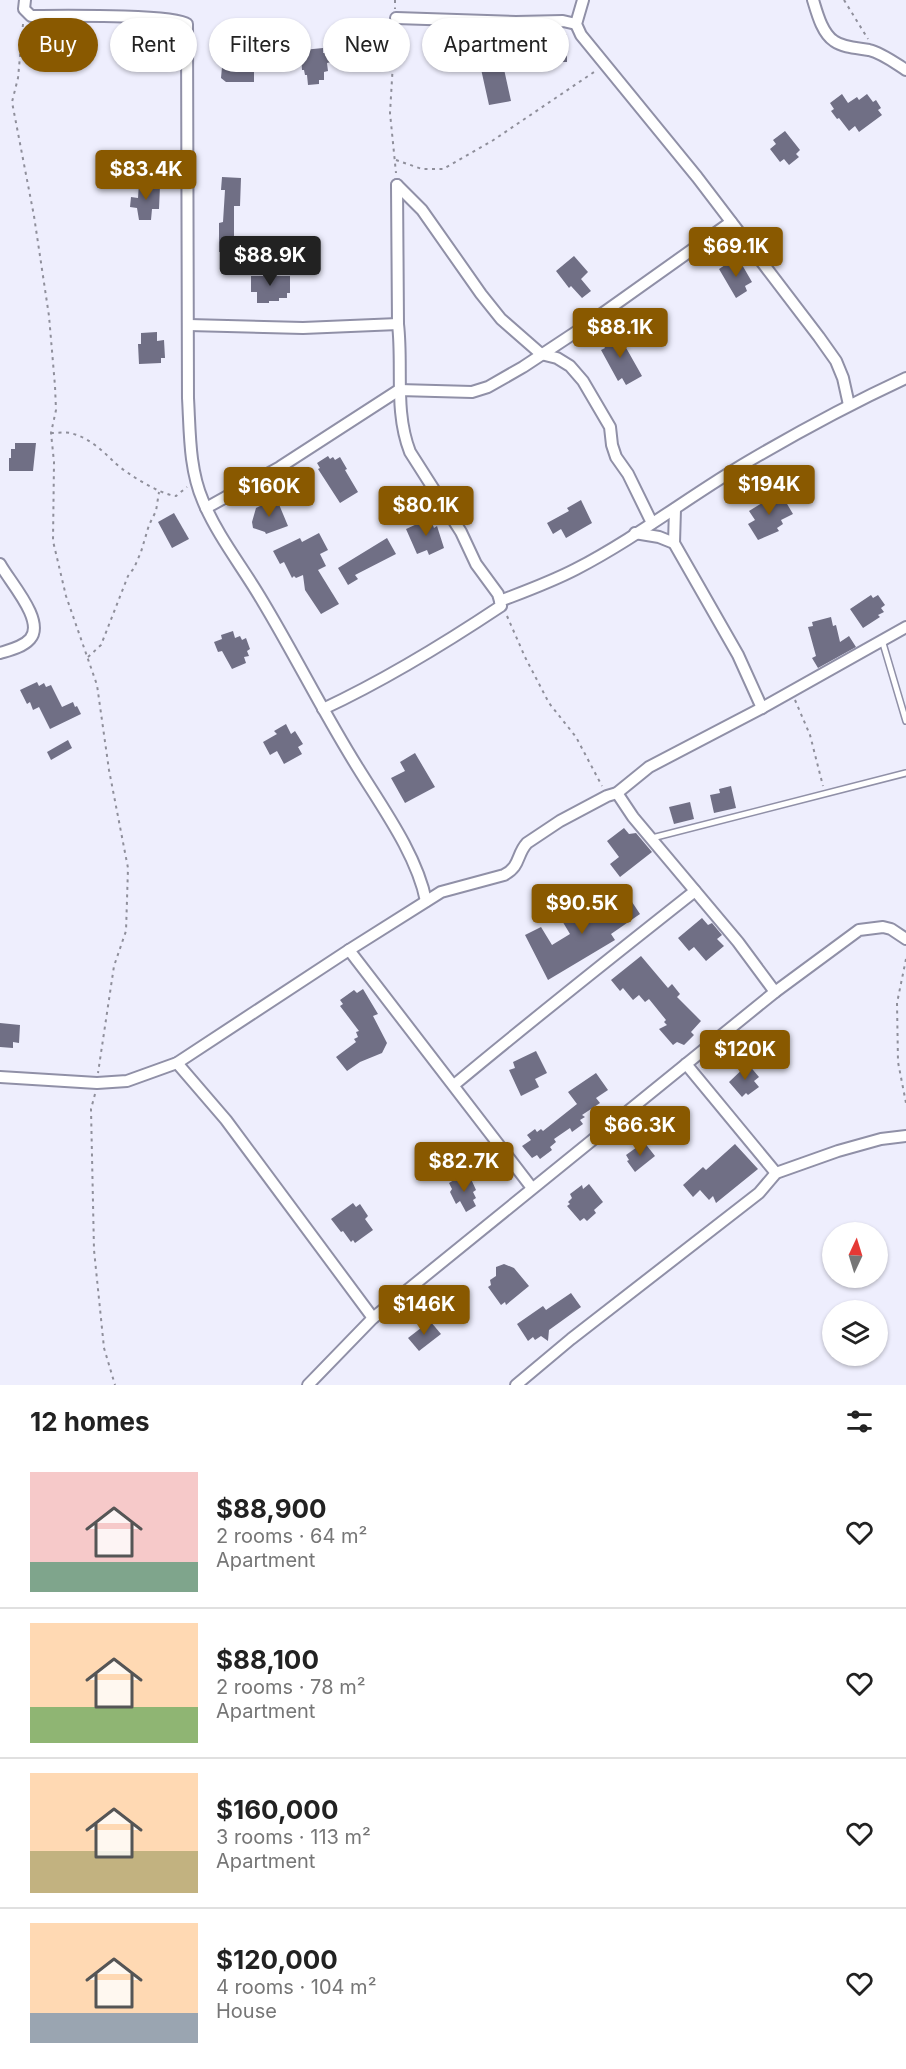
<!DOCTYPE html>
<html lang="en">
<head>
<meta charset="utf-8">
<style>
	:root { --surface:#fff; --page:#f6f6f6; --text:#222; --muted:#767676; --line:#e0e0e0; --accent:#895900 }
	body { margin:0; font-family:Inter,sans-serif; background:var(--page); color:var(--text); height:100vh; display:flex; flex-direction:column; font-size:22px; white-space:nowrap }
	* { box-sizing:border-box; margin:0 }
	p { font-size:20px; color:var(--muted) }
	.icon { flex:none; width:33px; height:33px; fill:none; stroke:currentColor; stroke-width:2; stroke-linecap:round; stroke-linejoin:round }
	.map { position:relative; height:1385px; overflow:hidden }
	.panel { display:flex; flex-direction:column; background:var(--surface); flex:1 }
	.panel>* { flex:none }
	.banner { position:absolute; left:18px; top:18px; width:600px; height:54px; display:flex; gap:12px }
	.needle { width:39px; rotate:4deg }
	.fabs { position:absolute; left:822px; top:1222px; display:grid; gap:12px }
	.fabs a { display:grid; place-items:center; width:66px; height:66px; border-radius:50%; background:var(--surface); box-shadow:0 2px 4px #0004; font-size:30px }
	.price { position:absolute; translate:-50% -51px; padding:0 14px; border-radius:6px; background:var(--accent); color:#fff; font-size:20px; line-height:39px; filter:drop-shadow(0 2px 3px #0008) }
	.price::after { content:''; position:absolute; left:50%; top:36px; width:18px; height:14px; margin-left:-9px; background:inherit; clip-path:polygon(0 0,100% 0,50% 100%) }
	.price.selected { background:#222; color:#fff }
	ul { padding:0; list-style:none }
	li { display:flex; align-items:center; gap:18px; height:150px; padding:0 30px }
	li+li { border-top:2px solid var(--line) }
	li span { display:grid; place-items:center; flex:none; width:168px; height:120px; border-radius:0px; color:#555 }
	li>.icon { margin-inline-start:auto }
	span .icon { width:72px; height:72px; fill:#fffc; stroke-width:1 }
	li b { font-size:26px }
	h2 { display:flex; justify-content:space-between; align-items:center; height:72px; padding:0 30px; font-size:26px }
	.pill { padding:0 21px; border-radius:27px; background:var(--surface); box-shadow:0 2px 4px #0004; font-size:21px; line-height:54px }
	.pill.selected { background:var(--accent); color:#fff }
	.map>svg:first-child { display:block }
</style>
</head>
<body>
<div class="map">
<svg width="906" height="1385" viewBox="0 0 906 1385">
	<rect width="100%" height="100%" fill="#eeeefd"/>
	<g fill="#706f85">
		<path d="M510,29H554V34H567V62H534L535,51H500L511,101L489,105L477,51L465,54L462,40Z"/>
		<path d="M323,48V53H330L331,62L327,63L328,71L324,72V80H319V84L308,85L307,75H305L304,70H302L301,55H304L303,50Z"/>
		<path d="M235,50H251V66H254V82H226L221,78L222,67L225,65V55H235Z"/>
		<path d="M842,94L848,103L857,97L859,100L867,94L873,102L876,100L881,108L878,110L882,115L859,132L855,126L849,131L839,118L837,119L831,111L834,109L830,103Z"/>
		<path d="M785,131L800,150L796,154L799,157L789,165L784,159L780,162L770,149L776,144L773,140Z"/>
		<path d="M222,177L241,178L240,206H234V241H238V265H227V252H219V223L223,222L225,190H221Z"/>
		<path d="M139,183H151V186H160L159,209H152L151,220H139L137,208L130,207L131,197L138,198Z"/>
		<path d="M574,256L588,272L581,279L591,291L582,298L571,286L569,288L556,271Z"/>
		<path d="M734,259L738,265L741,263L752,282L745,286L747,291L736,298L719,269Z"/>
		<path d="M263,273H274V276H290V293H287V298H279V301H269V303H257V292H251V276H263Z"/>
		<path d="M616,330L642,376L626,385L622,378L618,381L601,350L605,348L600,339Z"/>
		<path d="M157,332V341L164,340L165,358H161V363L139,364L138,344H141V333Z"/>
		<path d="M15,443H36L33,471H9V458H11V449H15Z"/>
		<path d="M328,456L330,459L333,457L335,460L340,457L347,469L345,470L358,492L340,503L318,469L320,468L317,463Z"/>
		<path d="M780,492L793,514L781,520L783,524L777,528L779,531L758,540L748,524L755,520L749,511Z"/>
		<path d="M272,500L274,504L278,502L288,526L266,534L265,532L253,528L252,522L256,508Z"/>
		<path d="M581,500L592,523L566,538L561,529L553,534L547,523L569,511L567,508Z"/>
		<path d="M174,513L189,539L172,548L158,522Z"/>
		<path d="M430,518L434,528L437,526L444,548L429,555L427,550L417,554L406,529Z"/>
		<path d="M319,533L328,550L320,554L326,566L318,570L339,604L321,614L305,590L303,575L296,578L294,576L292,578L284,562L280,564L273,551L300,538L302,542Z"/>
		<path d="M387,538L396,554L355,575L358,579L348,585L338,568Z"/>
		<path d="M871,595L873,598L878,595L885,605L881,608L884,612L878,615L880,617L863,628L850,609Z"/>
		<path d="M831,617L833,626L836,625L840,642L849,636L856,647L818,668L812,658L816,656L808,627L813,626L812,622Z"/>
		<path d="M233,631L235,638L240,636L242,640L246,638L250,649L247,651L249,656L244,657L246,663L232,669L222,651L218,652L214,642L222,639L221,635Z"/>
		<path d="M37,682L39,686L44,683L46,687L51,685L62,707L73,702L75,707L77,706L81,714L50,729L39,707L33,710L30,702L27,704L20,690Z"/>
		<path d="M286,724L291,734L295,731L303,744L298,747L302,754L284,764L277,751L270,755L263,742L277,734L274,731Z"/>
		<path d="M68,740L72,748L51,760L47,752Z"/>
		<path d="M415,753L435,787L405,803L391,778L405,771L400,762Z"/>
		<path d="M731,786L736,808L714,813L710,795L720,793L719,789Z"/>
		<path d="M690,802L694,819L674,824L669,807Z"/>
		<path d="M624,828L629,834L636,833L652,852L620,877L610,864L619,857L607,841Z"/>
		<path d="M624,890L640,914L611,934L615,940L548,980L525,935L541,927L552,945L570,934L561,919L583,906L588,915Z"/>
		<path d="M702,918L708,925L712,923L722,935L717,939L724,946L706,961L694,947L689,951L678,938Z"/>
		<path d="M641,956L668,988L672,984L680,994L677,997L701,1021L691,1032L694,1035L684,1045L677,1042L673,1045L659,1029L667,1025L664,1022L666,1020L649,999L645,1002L639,995L633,1000L623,988L620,991L611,980Z"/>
		<path d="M363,989L378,1014L373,1016L387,1043L382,1053L360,1062L347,1071L336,1057L356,1042L354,1039L358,1037L356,1032L359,1031L340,1006L343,1004L340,1000L354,990L357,993Z"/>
		<path d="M0,1023L20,1025L19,1043L13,1042V1048L0,1047Z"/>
		<path d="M536,1051L547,1073L535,1079L539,1087L521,1096L509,1070L515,1068L513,1062Z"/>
		<path d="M748,1064L759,1077L754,1081L759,1087L748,1095L746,1093L742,1097L729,1082Z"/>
		<path d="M596,1073L608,1090L596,1098L600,1103L582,1115L585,1117L580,1120L583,1124L572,1132L570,1128L554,1139L556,1142L550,1147L552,1150L540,1159L537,1155L532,1158L522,1146L531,1140L527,1135L535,1129L537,1132L541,1129L543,1131L577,1104L568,1092Z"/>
		<path d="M644,1142L655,1156L635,1172L627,1161L629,1160L626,1155Z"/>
		<path d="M735,1144L758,1169L716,1203L713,1196L709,1200L700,1190L693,1197L683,1185L703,1167L706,1170Z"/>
		<path d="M459,1177L463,1184L471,1179L476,1190L473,1192L476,1198L473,1200L476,1206L466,1212L460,1201L456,1204L450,1192L452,1189L449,1183Z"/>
		<path d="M589,1184L603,1202L594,1210L596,1213L587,1221L584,1218L580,1221L567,1206L570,1204L568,1202L572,1198L570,1194L582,1185L583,1189Z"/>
		<path d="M353,1203L356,1207L360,1204L368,1216L365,1219L373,1230L355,1243L353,1240L351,1242L343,1231L341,1232L331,1219Z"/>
		<path d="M504,1264L514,1268L529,1286L506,1305L505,1302L501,1305L488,1287L491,1285L490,1280L496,1276V1267Z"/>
		<path d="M571,1293L581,1307L549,1330L548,1341L541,1336L535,1340L533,1337L528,1341L517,1324L543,1306L546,1310Z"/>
		<path d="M430,1321L441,1334L419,1351L408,1338Z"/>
	</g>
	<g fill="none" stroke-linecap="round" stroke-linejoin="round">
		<defs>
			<g id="lane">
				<path d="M882,640L906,721"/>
				<path d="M652,838L906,773"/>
			</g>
			<g id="street">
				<path d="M25,0L24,9L31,16C55,16 174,14 187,24L188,398C190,432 189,469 203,501C218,537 244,569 263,602C296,657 324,714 358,768C382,807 417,855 426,901"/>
				<path d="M583,0L576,24L581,35L697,177L819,337L836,361L843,378L849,405"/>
				<path d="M813,0C817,13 822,33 834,41C844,48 858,48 869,50C882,53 895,63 906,70"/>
				<path d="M396,18L516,22L563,21L576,24"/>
				<path d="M397,185L398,324C403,367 394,411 410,452L461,532L476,564L498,594L500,601"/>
				<path d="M397,185L422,210L481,294L501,319L541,354L557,358L570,366L583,381L610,427L612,445L616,457L628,474L652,523"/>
				<path d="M189,325L303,328L398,324"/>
				<path d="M206,508L280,467L399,390L472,392L488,387L523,367L582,328L731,222"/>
				<path d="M675,509L674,543L738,655L762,708"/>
				<path d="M635,533L659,537L674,543"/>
				<path d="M0,564C9,581 46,621 30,639C23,647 10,650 0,653"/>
				<path d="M323,709C385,680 444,644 501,606L500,601C526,591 551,582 576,569C636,538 691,495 749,461C800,431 852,403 906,378"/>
				<path d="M617,793L633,817L738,942L775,992"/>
				<path d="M349,950L532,1188"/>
				<path d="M177,1063L226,1120L373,1318"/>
				<path d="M686,1064L776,1173"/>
				<path d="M0,1077L97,1083L127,1081L177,1063L349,950L441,892L504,875C521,866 516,855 527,843L560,821L607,796L617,793L649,767L762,708L906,627"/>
				<path d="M454,1085C533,1019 614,955 695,891"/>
				<path d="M308,1385L373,1318L775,992L859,930L883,927L891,929L906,939"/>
				<path d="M516,1385L571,1339L759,1193L776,1173L838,1151L881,1139L906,1136"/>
			</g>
		</defs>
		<use href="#lane" stroke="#9090a7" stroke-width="8"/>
		<use href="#street" stroke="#9090a7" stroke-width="14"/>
		<g stroke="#8f8f9b" stroke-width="2" stroke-dasharray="3 4.5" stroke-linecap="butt">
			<path d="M395,0V9"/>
			<path d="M844,0L868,39"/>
			<path d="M23,24L18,78L12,102L34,216L49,316L55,386L56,410L51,433L54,462L53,541L66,596L97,685L109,770L128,868L126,931L114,966L98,1073"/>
			<path d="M395,29L390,113L396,173"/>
			<path d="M396,160L422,169H443L492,141L597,70"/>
			<path d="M51,433C57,433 65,432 70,433C88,437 102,450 114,462C127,474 159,494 176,496L187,487"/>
			<path d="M507,616L525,657L549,703L576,737L602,786"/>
			<path d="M88,657L101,645L128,576L134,568L141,552L149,525L156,511L159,492"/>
			<path d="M795,700L810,735L823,786"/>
			<path d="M906,959L897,1003L898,1062L906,1103"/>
			<path d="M95,1094L91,1109L94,1250L104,1348L115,1385"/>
		</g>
		<use href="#lane" stroke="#fff" stroke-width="5"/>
		<use href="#street" stroke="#fff" stroke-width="10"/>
	</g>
</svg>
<div class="fabs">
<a><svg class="needle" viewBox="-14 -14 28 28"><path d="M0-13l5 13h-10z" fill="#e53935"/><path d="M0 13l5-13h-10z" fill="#767676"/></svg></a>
<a><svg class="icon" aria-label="layers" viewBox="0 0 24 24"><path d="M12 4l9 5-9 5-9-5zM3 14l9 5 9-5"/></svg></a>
</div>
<b class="price" style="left:146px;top:201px">$83.4K</b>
<b class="price" style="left:736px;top:278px">$69.1K</b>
<b class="price selected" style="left:270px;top:287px">$88.9K</b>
<b class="price" style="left:620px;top:359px">$88.1K</b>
<b class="price" style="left:769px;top:516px">$194K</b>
<b class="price" style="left:269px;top:518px">$160K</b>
<b class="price" style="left:426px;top:537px">$80.1K</b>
<b class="price" style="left:582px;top:935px">$90.5K</b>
<b class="price" style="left:745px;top:1081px">$120K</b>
<b class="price" style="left:640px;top:1157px">$66.3K</b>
<b class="price" style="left:464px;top:1193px">$82.7K</b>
<b class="price" style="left:424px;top:1336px">$146K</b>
<div class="banner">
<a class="pill selected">Buy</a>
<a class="pill">Rent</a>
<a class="pill">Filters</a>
<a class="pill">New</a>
<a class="pill">Apartment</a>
</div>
</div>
<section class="panel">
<h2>12 homes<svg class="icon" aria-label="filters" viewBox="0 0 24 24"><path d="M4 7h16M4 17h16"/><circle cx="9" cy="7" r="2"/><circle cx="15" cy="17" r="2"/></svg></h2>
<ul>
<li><span style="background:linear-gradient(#f6c9c9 75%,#7fa58c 0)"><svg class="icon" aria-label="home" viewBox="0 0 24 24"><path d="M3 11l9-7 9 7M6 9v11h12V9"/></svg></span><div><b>$88,900</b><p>2 rooms · 64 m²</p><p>Apartment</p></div><svg class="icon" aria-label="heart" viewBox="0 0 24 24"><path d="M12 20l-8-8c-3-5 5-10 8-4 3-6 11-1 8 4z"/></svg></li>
<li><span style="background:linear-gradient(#ffd9b3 70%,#8fb573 0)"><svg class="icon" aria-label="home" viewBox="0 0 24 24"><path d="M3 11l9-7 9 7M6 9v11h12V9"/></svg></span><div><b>$88,100</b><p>2 rooms · 78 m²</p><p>Apartment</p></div><svg class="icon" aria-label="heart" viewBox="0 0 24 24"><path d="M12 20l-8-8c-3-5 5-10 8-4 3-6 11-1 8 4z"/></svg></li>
<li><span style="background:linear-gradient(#ffd9b3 65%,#c2b280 0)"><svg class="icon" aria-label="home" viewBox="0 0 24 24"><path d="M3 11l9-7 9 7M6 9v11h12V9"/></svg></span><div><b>$160,000</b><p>3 rooms · 113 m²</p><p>Apartment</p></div><svg class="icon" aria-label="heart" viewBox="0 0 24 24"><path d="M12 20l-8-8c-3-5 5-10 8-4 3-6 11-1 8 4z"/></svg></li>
<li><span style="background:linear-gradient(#ffd9b3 75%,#9aa5b1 0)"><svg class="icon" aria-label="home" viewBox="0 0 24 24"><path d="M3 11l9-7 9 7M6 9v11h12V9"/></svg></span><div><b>$120,000</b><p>4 rooms · 104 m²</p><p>House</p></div><svg class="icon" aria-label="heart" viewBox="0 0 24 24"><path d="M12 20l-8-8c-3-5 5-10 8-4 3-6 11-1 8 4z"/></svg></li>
</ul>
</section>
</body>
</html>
